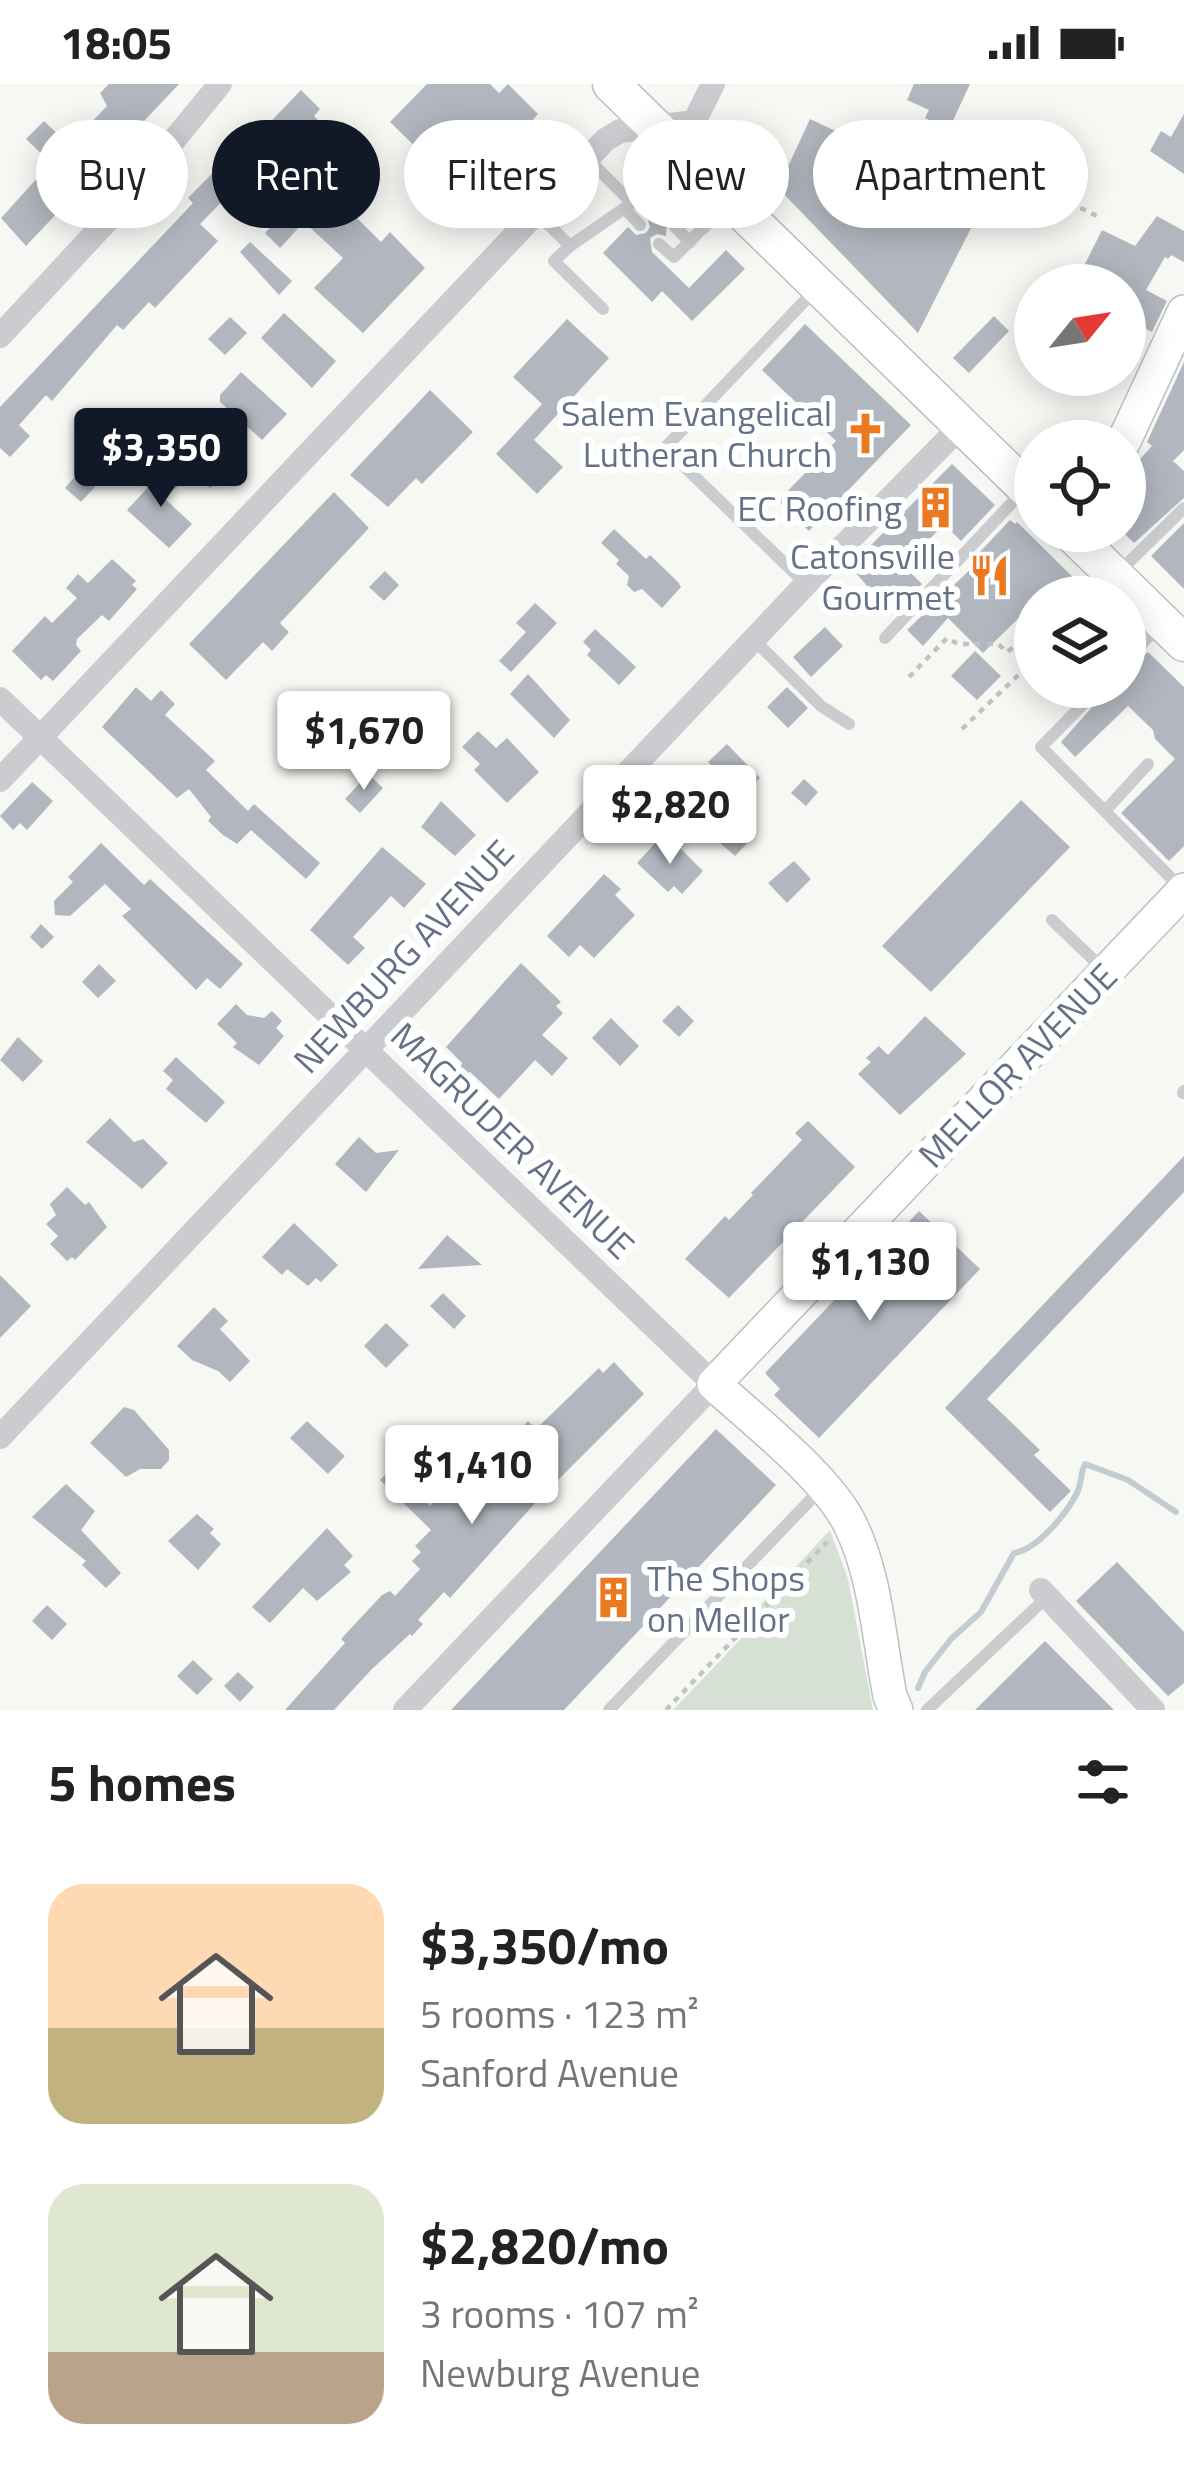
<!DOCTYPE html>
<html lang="en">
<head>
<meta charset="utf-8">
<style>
	:root { --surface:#fff; --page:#f6f6f6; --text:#222; --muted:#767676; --accent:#111827 }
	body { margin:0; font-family:"Titillium Web",sans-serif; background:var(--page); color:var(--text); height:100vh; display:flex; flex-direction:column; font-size:45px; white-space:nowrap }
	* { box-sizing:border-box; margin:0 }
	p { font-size:39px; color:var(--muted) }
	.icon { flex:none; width:66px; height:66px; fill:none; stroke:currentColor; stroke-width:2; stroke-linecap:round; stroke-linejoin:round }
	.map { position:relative; height:1626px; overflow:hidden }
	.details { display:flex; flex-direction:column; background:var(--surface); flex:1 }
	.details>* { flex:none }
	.top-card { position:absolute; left:36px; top:36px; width:1113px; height:108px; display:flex; gap:24px }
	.needle { width:78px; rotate:60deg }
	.controls { position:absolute; left:1014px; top:180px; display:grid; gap:24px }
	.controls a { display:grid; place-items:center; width:132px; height:132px; border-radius:50%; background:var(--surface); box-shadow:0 6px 30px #0003; font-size:60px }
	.price { position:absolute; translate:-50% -102px; padding:0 27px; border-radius:12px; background:#fff; color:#222; font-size:39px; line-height:78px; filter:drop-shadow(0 3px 6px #0008) }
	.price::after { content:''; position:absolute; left:50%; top:72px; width:36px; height:27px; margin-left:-18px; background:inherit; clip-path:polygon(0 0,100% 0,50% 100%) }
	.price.current { background:var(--accent); color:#fff }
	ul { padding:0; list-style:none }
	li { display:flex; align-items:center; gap:36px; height:300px; padding:0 48px }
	li span { display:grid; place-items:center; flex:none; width:336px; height:240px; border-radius:36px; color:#555 }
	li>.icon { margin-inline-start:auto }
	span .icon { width:144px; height:144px; fill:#fffc; stroke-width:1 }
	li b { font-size:51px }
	h2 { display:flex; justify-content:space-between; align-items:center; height:144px; padding:0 48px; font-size:51px }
	.tag { padding:0 42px; border-radius:54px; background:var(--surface); box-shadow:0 6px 30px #0003; font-size:42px; line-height:108px }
	.tag.current { background:var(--accent); color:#fff }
	.status { display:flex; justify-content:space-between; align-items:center; height:84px; padding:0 60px; background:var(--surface); direction:ltr }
	.status svg { height:33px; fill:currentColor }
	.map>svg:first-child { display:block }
</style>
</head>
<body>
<div class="status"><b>18:05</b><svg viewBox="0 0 49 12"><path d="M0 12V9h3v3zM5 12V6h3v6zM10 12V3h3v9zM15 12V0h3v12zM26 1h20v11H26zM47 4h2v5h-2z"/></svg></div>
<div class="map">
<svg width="1184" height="1626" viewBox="0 0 1184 1626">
	<rect width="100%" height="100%" fill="#f7f8f4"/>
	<path fill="#d7e0d5" d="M830,1446L848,1495L873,1626H673L756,1539L750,1532Z"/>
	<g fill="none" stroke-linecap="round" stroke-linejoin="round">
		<path stroke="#c3ccd2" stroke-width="6" d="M918,1604L925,1588L951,1555L981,1528L1014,1469C1038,1465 1066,1430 1077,1409C1082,1399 1080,1390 1085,1380L1128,1396L1176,1428"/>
	</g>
	<g fill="#b2b7bf">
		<path d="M109,0H179L26,162L1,134L51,79L26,55L44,37L66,58L79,45L82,48L107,22L100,9Z"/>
		<path d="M427,0H490L499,9L508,0L538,30L531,38L544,50L475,121L390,38Z"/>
		<path d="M914,0H970L949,45L925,34L929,26L907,16Z"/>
		<path d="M301,6L320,25L314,32L321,39L287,73L336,119L353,102L368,118L355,132L381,158L390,148L425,184L363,249L314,204L343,174L304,138L280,164L265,149L280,133L243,96L200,140L218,157L155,224L149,218L123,246L117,241L52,317L46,311L19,341L30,352L10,373L0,364V323L193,119L188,114L252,49L256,53Z"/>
		<path d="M1184,30V90L1150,67L1161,47L1171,53Z"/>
		<path d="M810,35L842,50L836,63L879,85L896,55L933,76L945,50L1003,81L918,249L778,104Z"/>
		<path d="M678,113L684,119L678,126L679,133L667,136L666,152L657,150L650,154L652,168L689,204L726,166L745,185L692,237L662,207L652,218L603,169L628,143L636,151L646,149L650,143L647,133L663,132L666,120Z"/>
		<path d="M1157,132L1184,147V178L1171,171L1168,175L1165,173L1146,206L1167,217L1152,248L1125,234V201H1099L1079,192L1102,146L1135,162Z"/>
		<path d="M250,158L292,197L279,211L240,168Z"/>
		<path d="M284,229L336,277L312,304L261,254Z"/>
		<path d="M994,232L1009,247L969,289L953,274Z"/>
		<path d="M230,233L247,249L225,271L208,255Z"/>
		<path d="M567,235L609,274L534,356L563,383L537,410L496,370L542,320L513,293Z"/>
		<path d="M805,240L911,341L809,447L778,417L836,357L762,286Z"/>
		<path d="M1184,278V366L1173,377L1184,387V414L1134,459L1125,450V400L1136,390L1131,385L1152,362L1147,358Z"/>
		<path d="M241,288L287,330L262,356L220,318V311Z"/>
		<path d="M430,306L473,348L422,400L416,394L388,423L350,391Z"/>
		<path d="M1084,336L1103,357H1062Z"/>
		<path d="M216,358L239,381L210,404L186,380L204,362L208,366Z"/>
		<path d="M952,380L995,421L961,457L944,440L904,482L922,500L892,531L850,482Z"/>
		<path d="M167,383L182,398L164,414L192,440L169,464L127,426Z"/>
		<path d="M79,388L95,403L81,418L65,404Z"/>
		<path d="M334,408L369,444L280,539L289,548L272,567L263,558L226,596L189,560Z"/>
		<path d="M1010,436L1015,440L1017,438L1093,513H1035V518L983,569L948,534L923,562L907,546L980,476L976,472Z"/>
		<path d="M1184,439V505L1151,472Z"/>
		<path d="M614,445L646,475L650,471L678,498L681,503L662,524L642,505L634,508L627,501L629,492L616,480L619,476L601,459Z"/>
		<path d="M112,475L136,497L132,501L137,505L109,537L102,531L77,555L76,561L81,567L53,597L46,591L41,596L12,567L45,532L52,539L77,514L66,504L78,490L88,499Z"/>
		<path d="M385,487L399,501L384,517L369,503Z"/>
		<path d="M535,519L557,539L511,588L499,577L526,548L516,539Z"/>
		<path d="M825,543L843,562L811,593L793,573Z"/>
		<path d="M595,545L636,583L619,601L587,571L591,566L583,558Z"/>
		<path d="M975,567L1001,592L977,616L951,592Z"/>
		<path d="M1148,568L1184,603V762L1169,777L1121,729L1175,675L1155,655L1153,646L1128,622L1075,673L1061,658L1110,603H1125V587Z"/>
		<path d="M528,590L570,636L554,654L510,610Z"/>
		<path d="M136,603L151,617L161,606L175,620L165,631L215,677L206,686L248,727L254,720L320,779L306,795L251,746L237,760L223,751L208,737L211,733L189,705L177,714L102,643Z"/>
		<path d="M787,603L808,624L788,644L767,623Z"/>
		<path d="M478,647L496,664L507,654L539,688L507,719L474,686L480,680L462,663Z"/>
		<path d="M727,660L760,694L729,725L756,750L735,772L720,759L726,752L693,721L720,691L708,678Z"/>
		<path d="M368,690L383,704L360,729L345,715Z"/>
		<path d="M804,695L818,708L806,722L791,709Z"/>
		<path d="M32,698L53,717L27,746L20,739L13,746L0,732Z"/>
		<path d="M1021,716L1070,763L931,908L882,862Z"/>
		<path d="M441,717L476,751L455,772L421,743Z"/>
		<path d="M659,755L667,761H677L703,787L682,810L674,802L668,808L637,779Z"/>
		<path d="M101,759L144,801L150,795L243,880L220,905L207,894L196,906L122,832L131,825L105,800L70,832L55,831L54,817L73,798L68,793Z"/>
		<path d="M382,763L426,800L404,824L391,812L353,853L365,864L348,881L310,846Z"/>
		<path d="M794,777L811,795L787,819L768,799Z"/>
		<path d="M604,790L621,805L615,811L635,831L594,874L580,861L569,873L547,852Z"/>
		<path d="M41,840L54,853L42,865L30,853Z"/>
		<path d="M521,879L561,918L556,922L563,929L542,951L568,974L552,992L535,976L499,1015L470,988L458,993L462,979L446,963Z"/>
		<path d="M99,880L116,897L98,914L82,898Z"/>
		<path d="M236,920L247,931L264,934L272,927L282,937L276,944L284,952L259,981L233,963L237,959L217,940Z"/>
		<path d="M678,921L694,937L679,953L662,937Z"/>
		<path d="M925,932L966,970L900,1031L858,990L871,978L866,974L879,962L888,971Z"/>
		<path d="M611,934L639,962L620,982L592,954Z"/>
		<path d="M18,953L43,977L23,998L0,976Z"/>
		<path d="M176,973L225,1018L206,1039L166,1005L173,996L163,987Z"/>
		<path d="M110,1034L134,1058L143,1055L168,1079L142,1105L86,1058Z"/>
		<path d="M808,1037L855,1083L729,1214L685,1175L725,1132L729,1136L753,1111L751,1109L802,1056L795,1049Z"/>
		<path d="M359,1053L376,1069L399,1066L366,1108L335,1080Z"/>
		<path d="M1184,1072V1108L987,1315L1040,1366L1034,1371L1071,1407L1050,1428L945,1324Z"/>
		<path d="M67,1103L85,1121L89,1118L107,1143L75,1176L72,1173L67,1177L50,1160L58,1152L46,1140L56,1131L50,1120Z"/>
		<path d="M919,1127L980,1185L819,1354L774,1311L780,1305L765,1289Z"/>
		<path d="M294,1139L338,1181L321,1198L316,1194L308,1202L287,1185L282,1191L262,1173Z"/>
		<path d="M447,1151L482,1181L418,1185Z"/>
		<path d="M0,1191L31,1222L0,1254Z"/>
		<path d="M443,1209L466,1232L454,1245L430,1222Z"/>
		<path d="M214,1223L228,1237L220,1245L250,1277L230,1298L218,1287L192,1276L177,1262Z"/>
		<path d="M386,1239L409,1261L386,1284L364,1262Z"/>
		<path d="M614,1278L644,1310L536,1418L450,1514L444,1508L418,1536L423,1540L412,1552L410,1550L371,1586L334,1626H285L345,1559L341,1555L382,1511L390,1507L395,1512L420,1485L412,1477L421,1468L415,1462L431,1446L380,1396L392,1384L430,1422L444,1407L450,1412L490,1372L494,1376L528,1337L536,1345L599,1284L603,1289Z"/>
		<path d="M124,1323L134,1326L169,1366V1376L161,1385H140L126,1393L90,1359Z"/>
		<path d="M307,1337L345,1372L328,1390L290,1354Z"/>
		<path d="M716,1345L776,1401L564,1626H451Z"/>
		<path d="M66,1400L95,1427L81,1446L121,1489L106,1504L82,1481L86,1477L32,1433Z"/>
		<path d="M197,1430L214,1445L210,1449L221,1460L198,1486L168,1457Z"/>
		<path d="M327,1444L353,1472L344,1481L351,1488L317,1517L303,1504L270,1539L252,1523Z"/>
		<path d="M1117,1478L1184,1548V1599L1168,1612L1076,1517Z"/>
		<path d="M47,1521L67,1540L52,1556L32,1537Z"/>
		<path d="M1045,1557L1114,1626H975Z"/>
		<path d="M193,1576L213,1595L197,1611L177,1592Z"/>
		<path d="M238,1588L254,1603L240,1618L224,1602Z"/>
	</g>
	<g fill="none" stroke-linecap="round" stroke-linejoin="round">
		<defs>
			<g id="secondary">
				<path d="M1124,357L1184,228"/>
				<path d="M896,1626L890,1612C879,1556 876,1492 850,1440C827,1393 754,1337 714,1300L1184,806"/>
			</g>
			<g id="primary">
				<path d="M611,0L1035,413"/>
				<path d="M1069,447L1184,559"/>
			</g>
		</defs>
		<use href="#secondary" stroke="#bcbfc4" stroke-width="36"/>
		<use href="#primary" stroke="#babdc2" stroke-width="39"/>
		<g stroke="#c1c2c5" stroke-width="4.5" stroke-dasharray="6 6" stroke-linecap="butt">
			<path d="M1005,87L1101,134"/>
			<path d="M1072,513L1084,501"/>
			<path d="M909,593L947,554L958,560H998L1007,568L1035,546"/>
			<path d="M962,645L1033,577L1035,569"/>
			<path d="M666,1626L827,1458"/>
		</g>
		<g stroke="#caccd0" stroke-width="12">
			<path d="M654,97L668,110"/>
			<path d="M641,110L656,124"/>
			<path d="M632,119L678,73"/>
			<path d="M625,125L640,141"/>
			<path d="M537,129L570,162L554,177L603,225"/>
			<path d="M688,129L704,144"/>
			<path d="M675,143L690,158"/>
			<path d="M659,160L674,173L726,121"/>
			<path d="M570,162L632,119L588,75"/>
			<path d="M1120,487L1184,424"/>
			<path d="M806,500L665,364L814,207"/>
			<path d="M885,554L1021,409"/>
			<path d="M753,555L821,622L849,640"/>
			<path d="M1125,577L1162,539"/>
			<path d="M1100,603L1041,663L1180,803"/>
			<path d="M1105,727L1148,680"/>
			<path d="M1052,836L1103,885"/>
			<path d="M1183,1009L1184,1007"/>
			<path d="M609,1626L820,1406"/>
			<path d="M927,1626L1047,1513"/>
		</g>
		<g stroke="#caccd0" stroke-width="24">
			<path d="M0,252L115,128L220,0"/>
			<path d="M0,615L714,1300L405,1626"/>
			<path d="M0,696L605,56L620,47L694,38L713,0"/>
			<path d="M0,1353L806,500L963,340"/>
			<path d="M1041,1506L1153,1626"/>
		</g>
		<use href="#secondary" stroke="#fff" stroke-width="33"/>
		<use href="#primary" stroke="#fff" stroke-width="36"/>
	</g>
	<defs>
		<symbol id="church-bare" viewBox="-9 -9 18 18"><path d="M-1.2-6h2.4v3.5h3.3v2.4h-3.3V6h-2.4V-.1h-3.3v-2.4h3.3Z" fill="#ec7820" stroke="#fff" stroke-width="2.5" paint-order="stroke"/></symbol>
		<symbol id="building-bare" viewBox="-9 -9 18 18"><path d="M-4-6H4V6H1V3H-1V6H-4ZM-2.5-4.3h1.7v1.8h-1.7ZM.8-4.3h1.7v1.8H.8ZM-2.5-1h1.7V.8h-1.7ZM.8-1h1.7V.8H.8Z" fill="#ec7820" stroke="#fff" stroke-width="2.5" paint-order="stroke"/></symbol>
		<symbol id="restaurant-bare" viewBox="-9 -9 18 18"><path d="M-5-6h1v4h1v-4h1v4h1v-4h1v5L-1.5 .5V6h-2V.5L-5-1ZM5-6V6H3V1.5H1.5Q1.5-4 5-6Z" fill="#ec7820" stroke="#fff" stroke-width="2.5" paint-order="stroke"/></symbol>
	</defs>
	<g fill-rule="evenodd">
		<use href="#church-bare" x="836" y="320" width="59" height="59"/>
		<use href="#building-bare" x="906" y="394" width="59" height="59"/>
		<use href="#restaurant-bare" x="960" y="462" width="59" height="59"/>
		<use href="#building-bare" x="584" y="1484" width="59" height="59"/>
	</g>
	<g text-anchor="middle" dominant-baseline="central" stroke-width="12" stroke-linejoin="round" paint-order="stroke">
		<g font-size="36" fill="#657187" stroke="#fff" text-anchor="end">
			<text x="832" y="328">Salem Evangelical<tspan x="832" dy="41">Lutheran Church</tspan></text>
			<text x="902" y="423">EC Roofing</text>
			<text x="955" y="471">Catonsville<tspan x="955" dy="41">Gourmet</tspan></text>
			<text x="647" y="1493" text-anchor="start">The Shops<tspan x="647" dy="41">on Mellor</tspan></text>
		</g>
		<g font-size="36" fill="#657187" stroke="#fff">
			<text transform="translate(403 872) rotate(-47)">NEWBURG AVENUE</text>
			<text transform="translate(1017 981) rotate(-46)">MELLOR AVENUE</text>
			<text transform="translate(513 1056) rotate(44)">MAGRUDER AVENUE</text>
		</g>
	</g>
</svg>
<div class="controls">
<a><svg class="needle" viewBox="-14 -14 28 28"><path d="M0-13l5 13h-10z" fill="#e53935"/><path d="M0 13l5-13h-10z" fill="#767676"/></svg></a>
<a><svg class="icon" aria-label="locate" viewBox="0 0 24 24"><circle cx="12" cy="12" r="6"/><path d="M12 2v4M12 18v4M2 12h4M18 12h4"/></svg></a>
<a><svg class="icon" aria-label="layers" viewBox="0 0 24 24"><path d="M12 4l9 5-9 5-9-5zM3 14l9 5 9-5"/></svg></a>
</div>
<b class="price current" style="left:161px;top:426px">$3,350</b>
<b class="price" style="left:364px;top:709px">$1,670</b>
<b class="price" style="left:670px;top:783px">$2,820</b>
<b class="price" style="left:870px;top:1240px">$1,130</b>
<b class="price" style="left:472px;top:1443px">$1,410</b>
<div class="top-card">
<a class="tag">Buy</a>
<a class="tag current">Rent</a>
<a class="tag">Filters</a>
<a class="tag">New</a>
<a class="tag">Apartment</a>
</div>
</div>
<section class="details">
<h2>5 homes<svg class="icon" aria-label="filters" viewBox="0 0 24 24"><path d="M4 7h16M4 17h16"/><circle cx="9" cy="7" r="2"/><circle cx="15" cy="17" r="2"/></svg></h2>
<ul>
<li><span style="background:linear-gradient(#ffd9b3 60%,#c2b280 0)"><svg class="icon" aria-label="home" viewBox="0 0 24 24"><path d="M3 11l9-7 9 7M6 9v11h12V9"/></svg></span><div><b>$3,350/mo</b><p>5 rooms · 123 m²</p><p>Sanford Avenue</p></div></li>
<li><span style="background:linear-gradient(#dfe7d0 70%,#b9a48a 0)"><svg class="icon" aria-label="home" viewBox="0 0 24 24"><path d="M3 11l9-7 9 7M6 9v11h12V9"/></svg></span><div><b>$2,820/mo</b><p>3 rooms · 107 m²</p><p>Newburg Avenue</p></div></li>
</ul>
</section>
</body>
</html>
